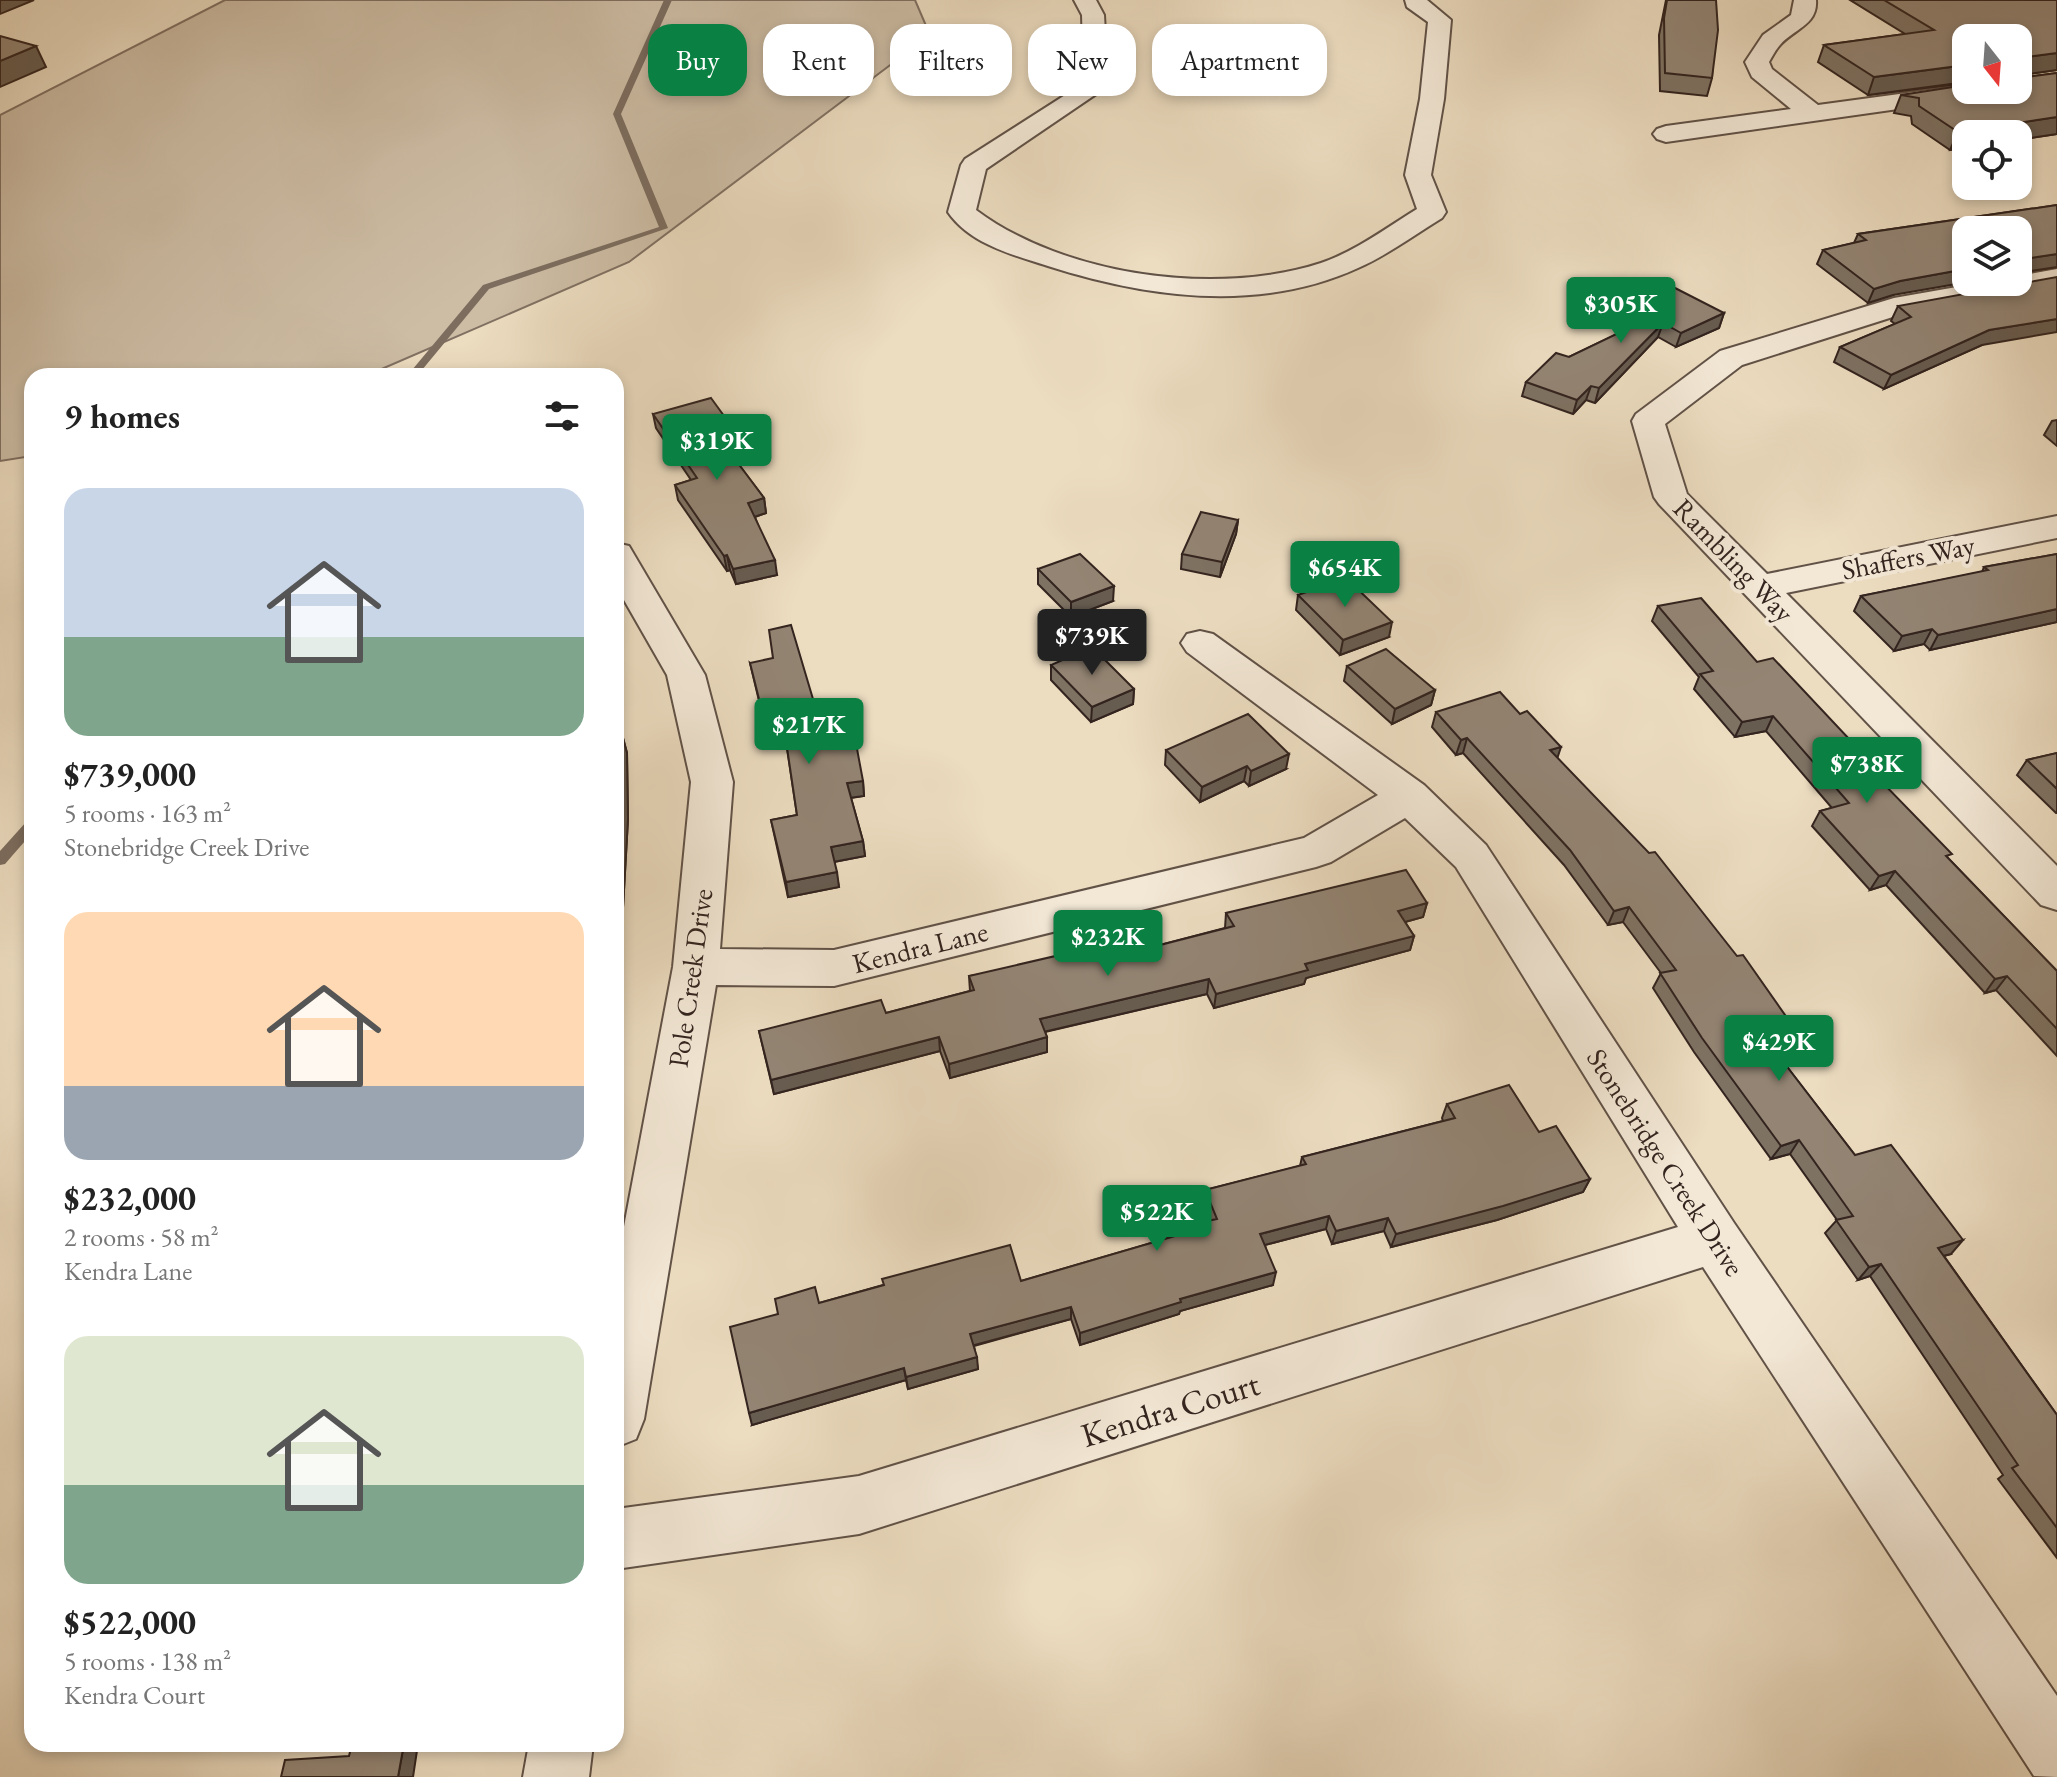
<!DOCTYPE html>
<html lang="en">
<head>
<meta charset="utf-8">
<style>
	:root { --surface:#fff; --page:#f2f2f2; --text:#222; --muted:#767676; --accent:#0b8043 }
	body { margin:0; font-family:"EB Garamond",serif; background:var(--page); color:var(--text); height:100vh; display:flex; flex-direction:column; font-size:30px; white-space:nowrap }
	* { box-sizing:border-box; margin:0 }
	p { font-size:26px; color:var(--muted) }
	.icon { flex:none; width:44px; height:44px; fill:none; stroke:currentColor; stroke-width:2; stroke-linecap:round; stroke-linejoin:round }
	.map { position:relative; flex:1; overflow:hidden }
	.sheet { position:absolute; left:24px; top:368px; width:600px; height:1384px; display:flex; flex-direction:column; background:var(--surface); border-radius:24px; box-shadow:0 4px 12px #0003 }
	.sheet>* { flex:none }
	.banner { position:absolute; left:648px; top:24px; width:760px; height:72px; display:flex; gap:16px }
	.needle { width:52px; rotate:163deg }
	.tools { position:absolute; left:1952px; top:24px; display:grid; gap:16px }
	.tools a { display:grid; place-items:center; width:80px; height:80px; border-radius:16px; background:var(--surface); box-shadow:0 4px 12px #0003; font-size:40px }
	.price { position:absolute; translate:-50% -68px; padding:0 18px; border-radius:8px; background:var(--accent); color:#fff; font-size:26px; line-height:52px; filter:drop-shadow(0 2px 4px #0008) }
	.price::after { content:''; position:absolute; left:50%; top:48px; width:24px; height:18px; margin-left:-12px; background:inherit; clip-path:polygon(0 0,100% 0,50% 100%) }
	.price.on { background:#222; color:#fff }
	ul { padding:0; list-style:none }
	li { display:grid; align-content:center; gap:16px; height:424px; padding:0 40px }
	li span { display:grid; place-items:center; height:248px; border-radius:24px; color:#555 }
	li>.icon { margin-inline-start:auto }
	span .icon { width:144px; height:144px; fill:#fffc; stroke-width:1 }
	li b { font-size:34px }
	h2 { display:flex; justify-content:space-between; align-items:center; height:96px; padding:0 40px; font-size:34px }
	.chip { padding:0 28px; border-radius:24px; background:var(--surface); box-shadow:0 4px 12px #0003; font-size:28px; line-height:72px }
	.chip.on { background:var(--accent); color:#fff }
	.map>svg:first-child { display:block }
</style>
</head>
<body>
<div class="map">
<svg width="2057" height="1777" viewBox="0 0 2057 1777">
	<rect width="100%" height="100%" fill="#ecdcc0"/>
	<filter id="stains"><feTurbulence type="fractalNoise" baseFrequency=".0025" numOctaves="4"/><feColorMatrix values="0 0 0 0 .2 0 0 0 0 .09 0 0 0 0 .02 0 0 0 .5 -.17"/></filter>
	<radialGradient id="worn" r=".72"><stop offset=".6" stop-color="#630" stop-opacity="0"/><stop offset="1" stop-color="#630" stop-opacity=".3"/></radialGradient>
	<path fill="#cdbda5" stroke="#807062" stroke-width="2" d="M225,0H915L930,35L629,262L377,371L358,376H32V456L0,461V115Z"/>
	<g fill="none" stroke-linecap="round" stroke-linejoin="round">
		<g fill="#7c6d5f" fill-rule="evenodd">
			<path d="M664,0H672L621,114L668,228L489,289L417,376H407L483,285L659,227L613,114Z"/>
			<path d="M32,819V833L5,864L0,865V851L27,821Z"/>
		</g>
		<defs>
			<g id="street">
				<path d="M1074,0H1096L1104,15L1108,86L986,169L976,210C1064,276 1217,297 1321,263C1356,251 1386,228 1417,209L1405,175L1420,99L1428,22L1407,7L1405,0H1427L1451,20L1444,99L1431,175L1446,212L1442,218C1414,235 1388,255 1358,268C1260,313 1148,298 1048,266C1013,255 970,244 948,212L961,165L965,159L1084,83L1082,15Z"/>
				<path d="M1794,0H1816C1818,25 1794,29 1780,45C1776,49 1772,57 1769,62L1772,69L1818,105L1966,85V90H1995L1992,95L1983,97L1666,142L1657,139L1653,134L1657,129L1666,126L1791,109L1752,77L1745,62L1763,35L1791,15Z"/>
				<path d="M2057,269V287L1899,315L1742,365L1665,424L1687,494L1767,574L2057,516V538L1786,593L2057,866V910L2041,905L1659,504L1654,497L1632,421L1636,414L1720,351L1894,298L1985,282H2018V276Z"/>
				<path d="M616,543L629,546L705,675L733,782L720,949L834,950L1304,838L1378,795L1187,652L1181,643L1187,634L1200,631L1213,634L1424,785L1486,845L1734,1223L2057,1696V1777L2034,1776L1703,1267L859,1534L616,1569V1509L859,1476L1678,1227L1456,867L1405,818L1331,862L1316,867L834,986L716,985L644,1419L636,1439L616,1447V1269L673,967L691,782L667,675L616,586Z"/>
				<path d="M529,1744H593L589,1777H523Z"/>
			</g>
		</defs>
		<use href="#street" stroke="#615247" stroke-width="4"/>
		<use href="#street" fill="#f3e8d6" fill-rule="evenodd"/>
	</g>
	<g fill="#7e7263" stroke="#33241f" stroke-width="2">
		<path d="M1666,0H1716L1712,78L1707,96L1660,91L1659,35Z"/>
		<path d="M1850,0H2057V70L2021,75L2027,77L2057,73V134L2018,140L1966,134V148L1950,150L1912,124L1911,116L1894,113L1901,95L2018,90V38H1966V83L1868,95L1818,62L1824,45L1905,34Z"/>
		<path d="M2057,205V267L2018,273V230L1893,295L1868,303L1817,264L1823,250L1854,243L1858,234Z"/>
		<path d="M1632,306L1724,313L1719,328L1676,347L1658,337L1595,403L1586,400L1573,414L1522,396L1526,382L1569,357L1636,325L1627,320Z"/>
		<path d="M1898,306L1982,345L1884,389L1834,362L1840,347L1895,324L1891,321Z"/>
		<path d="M653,414L740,438L742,453L732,456L764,498L766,513L755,517L777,575L736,584L730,570L727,571L678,500L675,485L691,480L656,428Z"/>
		<path d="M2057,420V446L2044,435L2052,421Z"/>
		<path d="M1238,520L1236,534L1220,577L1181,569L1182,554Z"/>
		<path d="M2057,554V622L1930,650L1924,644L1894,651L1854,611L1861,596L1982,572L1984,567Z"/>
		<path d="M1038,569L1113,601L1071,617L1038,584Z"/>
		<path d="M1298,595L1389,637L1340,655L1296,610Z"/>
		<path d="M1658,606L1757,662L1879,779L1949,859L2057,971V1056L1996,990L1985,993L1886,885L1870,890L1812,826L1820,811L1832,808L1766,731L1735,737L1694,689L1699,677L1652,621Z"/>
		<path d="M750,663L821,726L863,781L864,796L851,798L863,841L865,856L834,862L839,887L788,897L771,820L797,815L783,722L765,726Z"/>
		<path d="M1051,665L1134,689L1133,704L1091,722L1051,680Z"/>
		<path d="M1347,666L1435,690L1431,705L1392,724L1344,681Z"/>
		<path d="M1436,712L1557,758L1781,1036L1766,1040L1855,1155L1951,1254L1944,1256L2057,1415V1558L1998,1479L2003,1475L1870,1276L1858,1280L1825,1233L1837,1220L1790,1154L1771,1159L1694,1052L1653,988L1661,973L1623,922L1608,925L1564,865L1463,753L1456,755L1432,727Z"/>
		<path d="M616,738H623L627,753L628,819L623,908L616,909Z"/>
		<path d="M1166,750L1286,769L1249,786L1244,781L1200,802L1165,765Z"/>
		<path d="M2057,753V813H2056L2017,775L2027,760Z"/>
		<path d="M1427,903L1423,917L1405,922L1414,936L1410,950L1306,978L1304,984L1214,1008L1207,994L1045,1032L1047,1037V1052L950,1078L940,1051L774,1094L759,1031L886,1013L970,991L969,976L1160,945L1225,928L1226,913Z"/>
		<path d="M1447,1104L1539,1132L1590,1179L1583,1192L1497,1220L1391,1247L1384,1231L1332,1244L1326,1229L1265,1245L1273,1285L1180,1311L1179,1314L1080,1345L1071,1319L974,1346L978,1369L908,1389L906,1380L752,1425L819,1303L883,1285L1021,1281L1192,1231L1193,1224L1210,1220L1203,1203L1205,1190L1300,1166L1302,1157L1443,1121L1442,1118Z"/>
	</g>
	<g fill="#675c50" stroke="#33241f" stroke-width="2">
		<path d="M0,0H34L0,14Z"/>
		<path d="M36,46L46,67L0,87V61Z"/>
		<path d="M2057,53V70L2021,75L2018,80V71L2026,57Z"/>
		<path d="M1966,65V82L1868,95L1874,77Z"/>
		<path d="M2057,117V134L2018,140V134H1966V148L1950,150L1958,132Z"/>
		<path d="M2057,254V267L2018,273L2024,259Z"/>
		<path d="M1966,269V282H1968L1893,295L1868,303L1874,289L1900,281Z"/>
		<path d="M1724,313L1719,328L1676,347L1681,333Z"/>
		<path d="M2057,319V332L1982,345L1884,389L1891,375L1989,330Z"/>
		<path d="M1663,323L1658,337L1595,403L1599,388Z"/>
		<path d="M1591,386L1586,400L1573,414L1577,400Z"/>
		<path d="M740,438L742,453L725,458L723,443Z"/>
		<path d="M764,498L766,513L751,518L748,503Z"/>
		<path d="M1238,520L1236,534L1220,577L1222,562Z"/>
		<path d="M727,555L730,570L727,571L724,556Z"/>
		<path d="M775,560L777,575L736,584L733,569Z"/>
		<path d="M1114,586L1113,601L1071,617V602Z"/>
		<path d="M2057,609V622L1930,650L1938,635Z"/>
		<path d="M1392,622L1389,637L1340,655L1343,640Z"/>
		<path d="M1932,629L1924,644L1894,651L1902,636Z"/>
		<path d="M1134,689L1133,704L1091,722L1092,707Z"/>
		<path d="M1435,690L1431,705L1392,724L1395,709Z"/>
		<path d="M781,707L783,722L765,726L762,711Z"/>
		<path d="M1773,716L1766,731L1735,737L1742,722Z"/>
		<path d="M623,738L627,753L628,819L623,908L618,893Z"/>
		<path d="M1467,738L1463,753L1456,755L1461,740Z"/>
		<path d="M1561,747L1556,762L1550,750Z"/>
		<path d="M1289,754L1286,769L1249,786L1251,771Z"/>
		<path d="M1247,766L1244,781L1200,802L1202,787Z"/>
		<path d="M863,781L864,796L849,798L847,783Z"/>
		<path d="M863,841L865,856L833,862L831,847Z"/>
		<path d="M1895,871L1886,885L1870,890L1879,876Z"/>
		<path d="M837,872L839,887L788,897L786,882Z"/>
		<path d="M1427,903L1423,917L1394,925L1398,911Z"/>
		<path d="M1629,907L1623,922L1608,925L1614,911Z"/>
		<path d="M1414,936L1410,950L1306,978L1304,984L1214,1008L1216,994L1305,964Z"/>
		<path d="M2007,976L1996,990L1985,993L1995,979Z"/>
		<path d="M1209,979L1207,994L1039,1033L1040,1019Z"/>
		<path d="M1790,1022L1781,1036L1750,1044L1758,1029Z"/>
		<path d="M939,1037L940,1051L774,1094L771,1080Z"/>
		<path d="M1047,1037V1052L950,1078L949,1064Z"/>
		<path d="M1799,1140L1790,1154L1771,1159L1781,1146Z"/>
		<path d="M1590,1179L1583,1192L1497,1220L1391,1247L1396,1234Z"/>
		<path d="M1329,1216L1326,1229L1257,1247L1260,1234Z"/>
		<path d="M1388,1218L1384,1231L1332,1244L1336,1231Z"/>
		<path d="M1963,1240L1951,1254L1926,1260L1938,1248Z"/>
		<path d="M1881,1264L1870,1276L1858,1280L1869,1267Z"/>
		<path d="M1276,1272L1273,1285L1180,1311L1179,1314L1080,1345V1333L1180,1299Z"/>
		<path d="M1071,1307V1319L971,1346L970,1334Z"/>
		<path d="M977,1357L978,1369L908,1389L906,1377Z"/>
		<path d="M904,1368L906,1380L752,1425L749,1413Z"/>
		<path d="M404,1744H418L413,1777H398Z"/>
	</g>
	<g fill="#938473" stroke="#33241f" stroke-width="2">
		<path d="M1667,0H1716L1718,30L1712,78L1665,73L1664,18Z"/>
		<path d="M1884,0H2057V53L2026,57L2023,69L2018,71V38H1966V65L1874,77L1824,45L1934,30Z"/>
		<path d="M0,36L36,46L0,61Z"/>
		<path d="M2057,73V117L1958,132L1919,106V98L1901,95L1966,85V90H2018V74L2027,77Z"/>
		<path d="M2057,205V254L2024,259L2022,265H2018V230H1966V269L1900,281L1874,289L1823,250L1866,240L1858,234Z"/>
		<path d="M2057,277V319L1989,330L1891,375L1840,347L1911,317L1898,306Z"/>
		<path d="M1675,288L1724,313L1681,333L1663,323L1599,388L1591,386L1577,400L1526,382L1556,353L1569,357L1652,317L1632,306Z"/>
		<path d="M711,398L740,438L723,443L764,498L748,503L775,560L733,569L727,555L724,556L675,485L697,478L653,414Z"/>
		<path d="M1201,512L1238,520L1222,562L1182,554Z"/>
		<path d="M1080,554L1114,586L1071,602L1038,569Z"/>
		<path d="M2057,554V609L1938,635L1932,629L1902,636L1861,596L1988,570L1984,567Z"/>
		<path d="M1346,578L1392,622L1343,640L1298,595Z"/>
		<path d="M1701,598L1757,662L1773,658L1882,774L1876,776L1952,854L1946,856L2057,971V1029L2007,976L1995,979L1895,871L1879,876L1820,811L1849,803L1773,716L1742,722L1700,674L1713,671L1658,606Z"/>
		<path d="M791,625L821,726L852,722L863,781L847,783L863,841L831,847L837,872L786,882L771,820L797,815L781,707L762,711L750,663L773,658L769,630Z"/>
		<path d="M1092,647L1134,689L1092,707L1051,665Z"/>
		<path d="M1386,649L1435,690L1395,709L1347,666Z"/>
		<path d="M1500,692L1520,714L1527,711L1561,747L1550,750L1649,853L1655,852L1737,956L1743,955L1790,1022L1758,1029L1855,1155L1891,1145L1963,1240L1938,1248L2057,1415V1528L2012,1468L2018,1465L1881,1264L1869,1267L1836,1220L1853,1216L1799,1140L1781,1146L1702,1038L1660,973L1676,970L1629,907L1614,911L1570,850L1467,738L1461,740L1436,712Z"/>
		<path d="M1248,714L1289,754L1251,771L1247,766L1202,787L1166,750Z"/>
		<path d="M616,738H623V804L618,893L616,894Z"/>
		<path d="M2057,753V789L2027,760Z"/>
		<path d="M1406,870L1427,903L1398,911L1414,936L1305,964L1308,970L1216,994L1209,979L1040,1019L1047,1037L949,1064L939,1037L771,1080L759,1031L881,1000L886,1013L974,990L969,976L1155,933L1160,945L1234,926L1226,913Z"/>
		<path d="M1509,1085L1539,1132L1556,1126L1590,1179L1503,1206L1396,1234L1388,1218L1336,1231L1329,1216L1260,1234L1276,1272L1180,1299L1181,1302L1080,1333L1071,1307L970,1334L977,1357L906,1377L904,1368L749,1413L730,1327L778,1314L775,1299L815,1287L819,1303L884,1285L882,1279L1010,1245L1021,1281L1196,1230L1193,1224L1217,1219L1205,1190L1306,1164L1302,1157L1455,1118L1447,1104Z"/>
		<path d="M352,1744H404L398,1777H281L285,1760L349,1756Z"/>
	</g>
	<g text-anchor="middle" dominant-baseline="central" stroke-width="8" stroke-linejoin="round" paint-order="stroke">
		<g font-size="28" fill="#33241f" stroke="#f3e8d6">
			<text transform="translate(1908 557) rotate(-11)">Shaffers Way</text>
			<text transform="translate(1734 560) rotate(46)">Rambling Way</text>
			<text transform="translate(920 947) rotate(-14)">Kendra Lane</text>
			<text transform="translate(690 978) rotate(-82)">Pole Creek Drive</text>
			<text transform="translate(1666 1162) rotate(57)">Stonebridge Creek Drive</text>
		</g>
		<g font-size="34" fill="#33241f" stroke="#f3e8d6">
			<text transform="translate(1170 1409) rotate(-17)">Kendra Court</text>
		</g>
	</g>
	<rect width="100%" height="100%" filter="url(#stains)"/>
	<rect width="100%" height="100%" fill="url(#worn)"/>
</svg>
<div class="tools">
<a><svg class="needle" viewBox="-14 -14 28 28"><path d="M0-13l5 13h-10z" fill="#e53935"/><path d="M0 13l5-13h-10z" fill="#767676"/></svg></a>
<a><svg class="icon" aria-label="locate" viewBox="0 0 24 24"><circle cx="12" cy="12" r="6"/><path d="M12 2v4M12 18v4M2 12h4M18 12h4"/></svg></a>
<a><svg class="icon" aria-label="layers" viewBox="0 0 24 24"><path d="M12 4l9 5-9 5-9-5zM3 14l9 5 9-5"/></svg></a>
</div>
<b class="price" style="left:1621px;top:345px">$305K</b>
<b class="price" style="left:717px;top:482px">$319K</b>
<b class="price" style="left:1345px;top:609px">$654K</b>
<b class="price on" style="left:1092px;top:677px">$739K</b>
<b class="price" style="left:809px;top:766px">$217K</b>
<b class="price" style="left:1867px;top:805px">$738K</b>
<b class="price" style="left:1108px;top:978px">$232K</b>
<b class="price" style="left:1779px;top:1083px">$429K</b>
<b class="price" style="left:1157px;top:1253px">$522K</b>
<div class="banner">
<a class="chip on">Buy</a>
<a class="chip">Rent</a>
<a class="chip">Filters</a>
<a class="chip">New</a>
<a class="chip">Apartment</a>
</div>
<section class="sheet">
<h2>9 homes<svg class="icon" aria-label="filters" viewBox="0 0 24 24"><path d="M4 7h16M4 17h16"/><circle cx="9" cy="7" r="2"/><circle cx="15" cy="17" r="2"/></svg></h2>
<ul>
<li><span style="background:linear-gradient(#c9d6e8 60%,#7fa58c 0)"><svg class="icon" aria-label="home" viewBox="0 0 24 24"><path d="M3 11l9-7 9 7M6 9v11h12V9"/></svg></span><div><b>$739,000</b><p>5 rooms · 163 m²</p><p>Stonebridge Creek Drive</p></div></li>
<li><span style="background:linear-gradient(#ffd9b3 70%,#9aa5b1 0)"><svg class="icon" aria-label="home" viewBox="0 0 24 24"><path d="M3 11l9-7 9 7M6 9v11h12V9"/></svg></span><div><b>$232,000</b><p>2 rooms · 58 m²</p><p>Kendra Lane</p></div></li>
<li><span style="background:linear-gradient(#dfe7d0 60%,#7fa58c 0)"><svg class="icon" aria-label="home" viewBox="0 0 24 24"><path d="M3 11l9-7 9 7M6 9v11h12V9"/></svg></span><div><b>$522,000</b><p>5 rooms · 138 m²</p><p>Kendra Court</p></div></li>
</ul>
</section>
</div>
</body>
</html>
